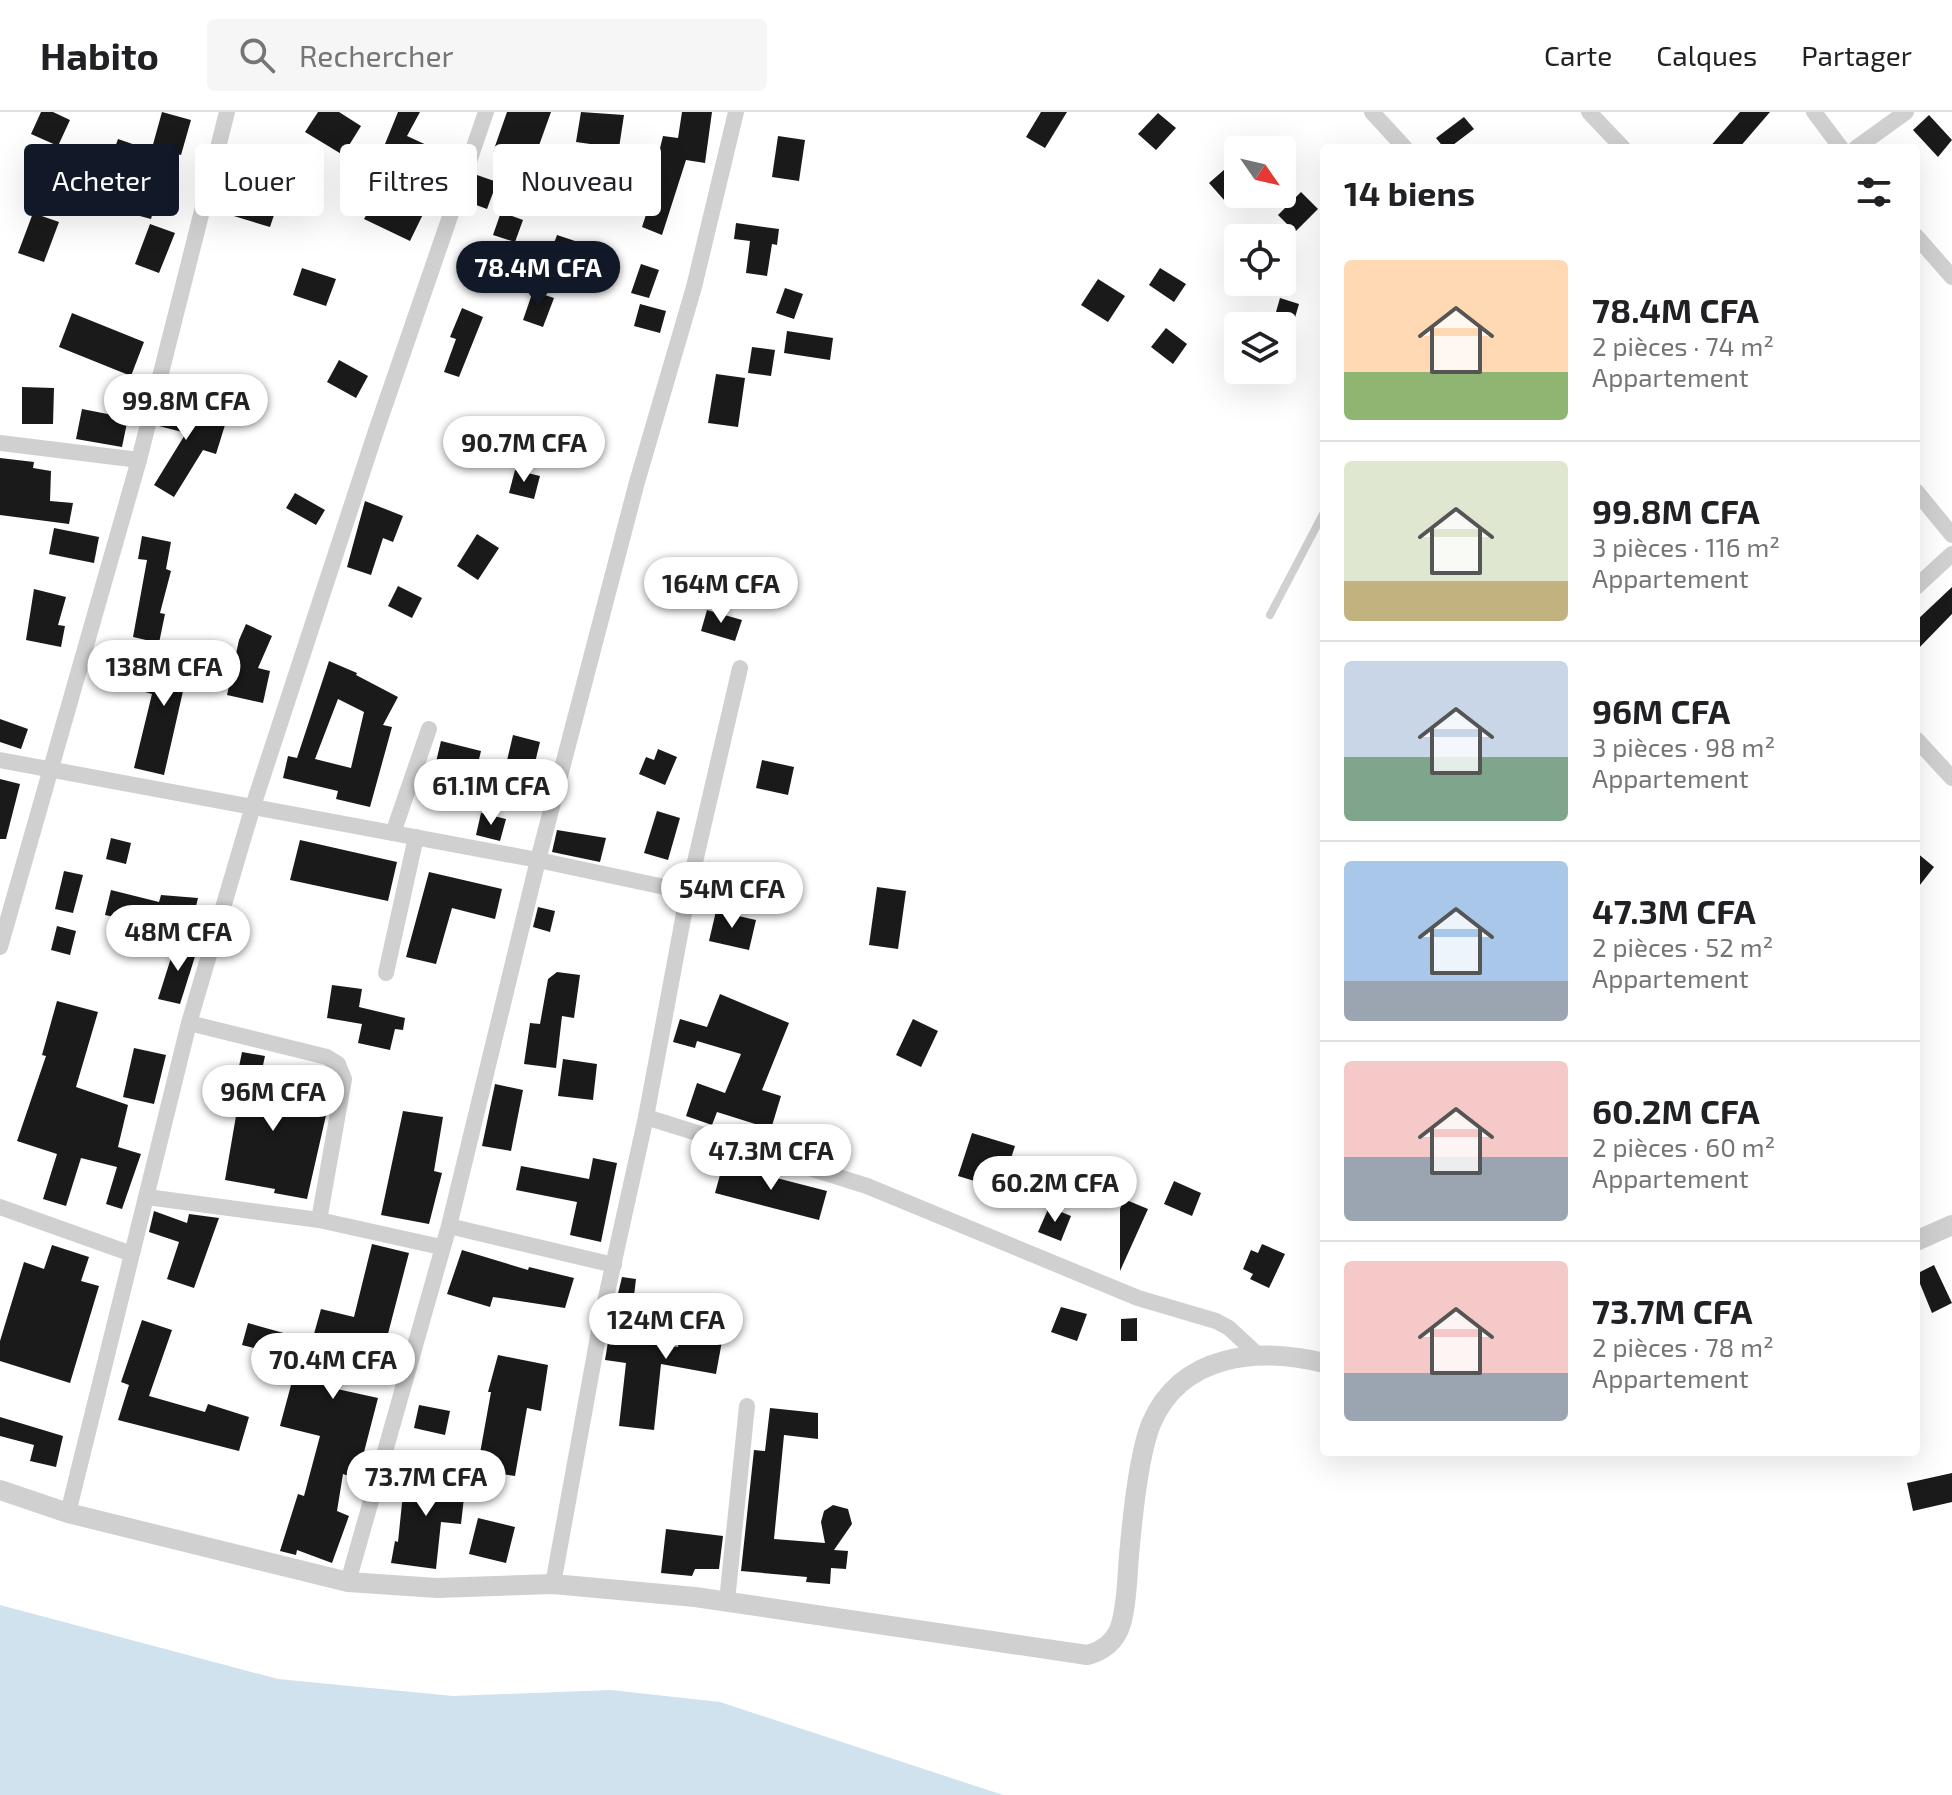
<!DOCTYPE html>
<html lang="fr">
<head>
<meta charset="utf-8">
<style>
	:root { --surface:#fff; --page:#f6f6f6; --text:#202124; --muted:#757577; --line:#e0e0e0; --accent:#111827 }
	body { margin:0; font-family:"Exo 2",sans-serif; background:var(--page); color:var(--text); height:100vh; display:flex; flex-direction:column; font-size:30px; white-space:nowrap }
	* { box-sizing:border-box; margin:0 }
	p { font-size:26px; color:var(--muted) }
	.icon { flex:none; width:44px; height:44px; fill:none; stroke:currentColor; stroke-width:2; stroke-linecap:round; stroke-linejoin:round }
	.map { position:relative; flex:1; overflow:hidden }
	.sheet { position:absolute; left:1320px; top:32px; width:600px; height:1312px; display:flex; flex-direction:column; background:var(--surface); border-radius:8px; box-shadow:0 8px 32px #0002 }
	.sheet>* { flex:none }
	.hud { position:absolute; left:24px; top:32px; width:760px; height:72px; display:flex; gap:16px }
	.needle { width:52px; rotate:124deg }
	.fabs { position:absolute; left:1224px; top:24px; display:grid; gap:16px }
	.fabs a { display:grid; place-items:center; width:72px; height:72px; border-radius:8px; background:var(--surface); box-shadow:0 8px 32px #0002; font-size:40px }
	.price { position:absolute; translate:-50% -68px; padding:0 18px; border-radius:28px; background:#fff; color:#222; font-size:26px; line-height:52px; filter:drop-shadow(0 2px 4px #0008) }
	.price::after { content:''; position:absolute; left:50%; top:48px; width:24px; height:18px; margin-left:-12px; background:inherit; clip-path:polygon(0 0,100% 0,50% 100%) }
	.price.on { background:var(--accent); color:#fff }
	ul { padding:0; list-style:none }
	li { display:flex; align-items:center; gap:24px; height:200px; padding:0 24px }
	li+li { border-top:2px solid var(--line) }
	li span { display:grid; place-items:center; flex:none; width:224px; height:160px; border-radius:8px; color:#555 }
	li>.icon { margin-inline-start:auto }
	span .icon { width:96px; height:96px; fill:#fffc; stroke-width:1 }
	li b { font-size:34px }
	h2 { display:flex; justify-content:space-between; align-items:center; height:96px; padding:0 24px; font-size:34px }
	.chip { padding:0 28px; border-radius:8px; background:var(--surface); box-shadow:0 8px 32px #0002; font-size:28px; line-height:72px }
	.chip.on { background:var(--accent); color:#fff }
	header { display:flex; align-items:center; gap:48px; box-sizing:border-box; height:112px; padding:0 40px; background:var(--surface); border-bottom:2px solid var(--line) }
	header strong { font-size:38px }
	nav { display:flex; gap:44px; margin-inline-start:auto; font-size:28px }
	.search { width:560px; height:72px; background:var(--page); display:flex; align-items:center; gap:20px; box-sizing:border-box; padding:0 28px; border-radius:8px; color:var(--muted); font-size:30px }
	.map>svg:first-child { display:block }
</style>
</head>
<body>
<header>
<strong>Habito</strong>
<div class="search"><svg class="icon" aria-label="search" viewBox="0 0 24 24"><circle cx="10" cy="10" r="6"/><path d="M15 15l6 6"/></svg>Rechercher</div>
<nav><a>Carte</a><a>Calques</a><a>Partager</a></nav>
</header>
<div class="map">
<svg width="1952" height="1683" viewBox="0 0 1952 1683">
	<rect width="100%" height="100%" fill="#fff"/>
	<path fill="#cfe2ee" d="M0,1493L278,1567L453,1584L611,1578L720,1590L1003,1683H0Z"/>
	<g fill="#1a1a1a" fill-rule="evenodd">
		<path d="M41,0H53L70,8L58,34L31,22Z"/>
		<path d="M162,0L191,8L181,43L152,36Z"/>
		<path d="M318,0H339L361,14L343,43L305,20Z"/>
		<path d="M398,0H420L407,24L444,41L421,91L427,94L410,129L364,107L368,100L359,96Z"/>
		<path d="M507,0H551L532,53L493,40Z"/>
		<path d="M581,0L624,3L619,36L576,30Z"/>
		<path d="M682,0H712L705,51L686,48L662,123L642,115L654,78L650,77L663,24L678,26Z"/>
		<path d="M1041,0H1067L1045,36L1026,25Z"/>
		<path d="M1740,0H1770L1739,36H1709Z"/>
		<path d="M1158,1L1176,16L1156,38L1138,22Z"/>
		<path d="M1929,3L1952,28L1938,45L1913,18Z"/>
		<path d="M1464,5L1474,17L1449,36H1444L1436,26Z"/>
		<path d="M778,24L805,28L799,69L772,65Z"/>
		<path d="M118,27L144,36L135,58L110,49Z"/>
		<path d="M1225,57L1238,71V77L1225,89L1209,71Z"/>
		<path d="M477,63L497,70L487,97L468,90Z"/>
		<path d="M220,73L278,91L270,115L214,98Z"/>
		<path d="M131,80L156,89L151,107L125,100Z"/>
		<path d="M1301,80L1318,97L1295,120L1278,103Z"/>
		<path d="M501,100L523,108L515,130L493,123Z"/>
		<path d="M33,101L59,110L44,150L18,141Z"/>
		<path d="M736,111L779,117L777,133L772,132L767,164L746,161L750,129L734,127Z"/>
		<path d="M150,112L175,121L159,161L135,152Z"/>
		<path d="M557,123L584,132L576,155L549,145Z"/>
		<path d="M641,152L659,158L649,186L631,181Z"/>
		<path d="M302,156L336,167L326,194L293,183Z"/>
		<path d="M1160,156L1186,172L1174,190L1149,173Z"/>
		<path d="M1098,167L1125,184L1108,210L1081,193Z"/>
		<path d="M785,176L803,182L794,207L776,201Z"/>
		<path d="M533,179L554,186L543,215L523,208Z"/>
		<path d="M1280,186L1299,192L1291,219L1272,214Z"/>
		<path d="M640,192L666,199L660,221L634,214Z"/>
		<path d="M462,196L483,205L459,265L444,260L456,227L450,225Z"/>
		<path d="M72,201L144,230L131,264L59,235Z"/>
		<path d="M1166,216L1187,232L1173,252L1151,235Z"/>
		<path d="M787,219L833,226L830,248L784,241Z"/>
		<path d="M752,235L775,238L771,264L748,261Z"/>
		<path d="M339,248L368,264L356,286L327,270Z"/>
		<path d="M716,262L745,266L738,315L708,311Z"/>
		<path d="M22,275L54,276L53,312H22Z"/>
		<path d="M166,285L200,295L197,305L225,313L216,342L203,338L174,385L154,373L186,321L159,314Z"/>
		<path d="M82,297L128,306L122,335L76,327Z"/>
		<path d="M0,346L34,350L33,356L51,359L50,389L73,391L69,412L0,403Z"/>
		<path d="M515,358L540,364L534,387L509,381Z"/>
		<path d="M295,381L325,398L316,413L286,396Z"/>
		<path d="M365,389L403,404L393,430L383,426L371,463L347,455Z"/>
		<path d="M54,416L99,425L94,451L49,442Z"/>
		<path d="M477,422L499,436L478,468L457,454Z"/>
		<path d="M142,424L171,430L166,457L171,459L160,501L165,502L159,531L133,525L147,448L138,447Z"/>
		<path d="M398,474L422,486L412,506L388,494Z"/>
		<path d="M1952,475V502L1916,539V509Z"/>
		<path d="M34,477L66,485L58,513L65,514L61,535L26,528Z"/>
		<path d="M707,498L742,508L735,529L701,519Z"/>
		<path d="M246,512L272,524L258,556L270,559L263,591L227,583L239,528Z"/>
		<path d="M163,534L198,542L192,567L186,566L164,663L134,656L152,582L145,580L150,562L156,564Z"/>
		<path d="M329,549L357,561L356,563L398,585L383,613L392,615L370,695L336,687L338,679L283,666L288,644L297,646ZM338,587L364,600L351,656L315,647Z"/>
		<path d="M0,607L28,617L21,637L0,630Z"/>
		<path d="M513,623L540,630L532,663L505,657Z"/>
		<path d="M441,629L481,639L471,681L431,671Z"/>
		<path d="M658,637L677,645L665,673L639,662L646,645L654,648Z"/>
		<path d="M762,648L794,655L788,683L756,676Z"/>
		<path d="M0,667L20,672L6,727H0Z"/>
		<path d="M657,699L680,706L668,748L644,741Z"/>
		<path d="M481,701L506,707L500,729L476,723Z"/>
		<path d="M557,718L606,726L600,750L552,740Z"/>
		<path d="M111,726L131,731L126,752L106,747Z"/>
		<path d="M300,728L397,750L388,789L290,768Z"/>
		<path d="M1916,740L1934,755L1916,778Z"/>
		<path d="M64,759L83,763L73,801L55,797Z"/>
		<path d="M429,760L502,777L495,807L452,796L436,852L406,845Z"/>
		<path d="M877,775L906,779L898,837L869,833Z"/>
		<path d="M111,778L159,790L161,783L198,786L190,819L134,805L133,809L105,803Z"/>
		<path d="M538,795L555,799L550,820L533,815Z"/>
		<path d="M716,799L756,808L749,838L709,829Z"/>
		<path d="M57,814L76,819L70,843L51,838Z"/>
		<path d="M176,830L198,835L180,892L158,887Z"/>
		<path d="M557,860L580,863L574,906L562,904L556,956L524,952L530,911L540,912L548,867Z"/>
		<path d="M332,873L362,877L359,895L405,906L403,918L395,917L390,938L358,931L362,912L327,906Z"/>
		<path d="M720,882L789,911L762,978L781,984L771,1017L717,1000L712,1013L686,1004L697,971L725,981L741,942L697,929L695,936L673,930L680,907L707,915Z"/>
		<path d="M57,889L98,900L76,975L128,993L118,1035L141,1042L122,1097L106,1092L117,1055L81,1046L66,1094L43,1087L57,1042L17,1029L46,944L42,943Z"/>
		<path d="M913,907L938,919L921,955L896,943Z"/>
		<path d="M134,936L166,943L154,992L123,985Z"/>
		<path d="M242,940L265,944L262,958L275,960L271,978L329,990L307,1087L274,1081L275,1077L225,1068L236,1004L229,1003Z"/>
		<path d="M563,947L597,952L593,988L558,984Z"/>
		<path d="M495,972L523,978L511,1039L482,1034Z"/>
		<path d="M403,999L443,1005L434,1059L442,1061L429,1112L381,1103Z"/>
		<path d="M972,1021L1015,1034L1001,1077L958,1064Z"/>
		<path d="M593,1046L617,1051L601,1130L570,1123L577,1090L516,1078L521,1054L589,1067Z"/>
		<path d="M1042,1049L1068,1055L1061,1084L1035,1077Z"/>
		<path d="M723,1052L827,1079L819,1108L715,1081Z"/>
		<path d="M1174,1069L1201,1081L1192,1104L1164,1092Z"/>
		<path d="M1124,1087L1148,1097L1120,1159V1097Z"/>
		<path d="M1049,1095L1071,1104L1061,1129L1038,1120Z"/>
		<path d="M154,1099L187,1111L189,1102L219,1106L194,1176L167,1167L179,1130L149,1120Z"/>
		<path d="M372,1132L409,1141L383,1241L339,1232L328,1275L378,1286L357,1367L343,1362L337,1399L349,1404L332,1451L297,1438L296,1443L280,1439L298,1382L304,1384L320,1324L280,1314L298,1247L242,1233L248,1211L312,1229L321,1197L354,1205Z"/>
		<path d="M1262,1132L1285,1142L1269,1176L1250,1167L1253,1162L1243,1157L1251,1138L1258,1141Z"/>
		<path d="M52,1133L89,1145L81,1169L99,1174L70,1271L0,1249V1229L24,1150L44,1157Z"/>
		<path d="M462,1138L528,1158L529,1155L574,1166L565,1196L493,1185L490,1195L447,1182Z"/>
		<path d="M1934,1153L1952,1191L1932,1201L1916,1162Z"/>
		<path d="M622,1165L636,1167L633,1192L616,1190Z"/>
		<path d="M687,1188L728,1196L716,1262L661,1252L654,1318L619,1314L626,1251L605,1248L609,1224L678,1235Z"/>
		<path d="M1061,1195L1087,1202L1077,1229L1051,1220Z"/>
		<path d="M1137,1206V1229H1121V1207Z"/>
		<path d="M142,1208L172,1218L149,1284L205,1300L208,1292L249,1305L239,1339L118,1308L129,1273L121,1270Z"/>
		<path d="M498,1243L548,1253L541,1299L527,1296L515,1364L477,1358L491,1280H488Z"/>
		<path d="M419,1293L450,1299L445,1323L414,1316Z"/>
		<path d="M770,1296L818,1301V1327L784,1323L774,1427L825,1431L821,1410L824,1399L833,1393L848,1397L852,1412L834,1438L848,1439L846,1457L831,1456L830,1472L806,1470L807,1465L741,1459L754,1338L765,1339Z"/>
		<path d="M0,1305L63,1324L56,1355L30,1349L34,1333L0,1324Z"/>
		<path d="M1952,1361V1390L1913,1399L1907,1371Z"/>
		<path d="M405,1362L466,1368L461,1412L441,1410L436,1457L391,1451L395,1429L398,1430Z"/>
		<path d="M478,1406L515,1415L506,1451L469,1442Z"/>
		<path d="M666,1417L723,1424L719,1457H695L692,1464L661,1461Z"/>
	</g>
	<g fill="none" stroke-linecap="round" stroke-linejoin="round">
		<path stroke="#d0d0d0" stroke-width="8" d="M1270,503L1324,400"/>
		<g stroke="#d0d0d0" stroke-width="16">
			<path d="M1372,0L1405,36"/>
			<path d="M1589,0L1623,36"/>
			<path d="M1814,0L1841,36"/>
			<path d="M1856,36L1906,0"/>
			<path d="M1916,124L1952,165"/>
			<path d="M0,331L139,348"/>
			<path d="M1916,379L1952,423"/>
			<path d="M1916,475L1952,442"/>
			<path d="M1916,627L1952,666"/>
			<path d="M0,648L538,748L688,780"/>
			<path d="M393,721L429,617"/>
			<path d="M0,835L139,348L227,0"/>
			<path d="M386,861L416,725"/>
			<path d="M189,911L327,945L338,952L344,967L319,1108"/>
			<path d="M646,1005L867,1074L1138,1186L1216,1209L1229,1216L1256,1241"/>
			<path d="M147,1085L319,1108L441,1135"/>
			<path d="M0,1095L129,1141"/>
			<path d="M449,1114L614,1153"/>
			<path d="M68,1401L189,911L253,694L375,322L486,0"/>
			<path d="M348,1470L449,1114L538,748L637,370L694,175L736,0"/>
			<path d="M553,1472L601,1208L646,1005L688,780L740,556"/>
			<path d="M727,1489L747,1294"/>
		</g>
		<g stroke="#d0d0d0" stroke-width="20">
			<path d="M1916,1129L1952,1113"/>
			<path d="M0,1378L68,1401L348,1470L437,1476L553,1472L695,1485L1087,1543C1103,1539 1116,1529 1121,1512C1128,1488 1127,1458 1130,1433C1133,1400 1139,1342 1151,1312C1181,1241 1259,1235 1324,1251"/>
		</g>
	</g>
</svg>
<div class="fabs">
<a><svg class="needle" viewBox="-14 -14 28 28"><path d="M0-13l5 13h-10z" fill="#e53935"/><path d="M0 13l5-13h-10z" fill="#757577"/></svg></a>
<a><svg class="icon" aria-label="locate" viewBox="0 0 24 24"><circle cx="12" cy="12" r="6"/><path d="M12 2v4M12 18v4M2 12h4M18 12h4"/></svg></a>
<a><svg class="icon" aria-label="layers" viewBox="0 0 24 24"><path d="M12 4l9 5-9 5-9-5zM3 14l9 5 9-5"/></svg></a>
</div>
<b class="price on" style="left:538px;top:197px">78.4M CFA</b>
<b class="price" style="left:186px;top:330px">99.8M CFA</b>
<b class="price" style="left:524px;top:372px">90.7M CFA</b>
<b class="price" style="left:721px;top:513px">164M CFA</b>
<b class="price" style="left:164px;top:596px">138M CFA</b>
<b class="price" style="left:491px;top:715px">61.1M CFA</b>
<b class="price" style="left:732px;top:818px">54M CFA</b>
<b class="price" style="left:178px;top:861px">48M CFA</b>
<b class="price" style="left:273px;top:1021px">96M CFA</b>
<b class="price" style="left:771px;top:1080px">47.3M CFA</b>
<b class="price" style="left:1055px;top:1112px">60.2M CFA</b>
<b class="price" style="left:666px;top:1249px">124M CFA</b>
<b class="price" style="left:333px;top:1289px">70.4M CFA</b>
<b class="price" style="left:426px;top:1406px">73.7M CFA</b>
<div class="hud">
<a class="chip on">Acheter</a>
<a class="chip">Louer</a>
<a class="chip">Filtres</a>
<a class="chip">Nouveau</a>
</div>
<section class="sheet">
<h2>14 biens<svg class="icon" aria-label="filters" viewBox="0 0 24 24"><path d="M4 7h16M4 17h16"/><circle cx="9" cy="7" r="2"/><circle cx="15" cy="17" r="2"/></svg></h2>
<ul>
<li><span style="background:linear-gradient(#ffd9b3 70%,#8fb573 0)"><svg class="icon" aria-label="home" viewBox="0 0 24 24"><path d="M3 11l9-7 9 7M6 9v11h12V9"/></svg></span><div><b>78.4M CFA</b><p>2 pièces · 74 m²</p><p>Appartement</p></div></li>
<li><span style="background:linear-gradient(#dfe7d0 75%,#c2b280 0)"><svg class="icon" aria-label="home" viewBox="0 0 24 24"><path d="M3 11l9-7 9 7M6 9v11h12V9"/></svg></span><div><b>99.8M CFA</b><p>3 pièces · 116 m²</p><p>Appartement</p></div></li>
<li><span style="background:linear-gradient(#c9d6e8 60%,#7fa58c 0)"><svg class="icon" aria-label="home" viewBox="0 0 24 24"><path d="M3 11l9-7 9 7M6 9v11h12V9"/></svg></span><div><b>96M CFA</b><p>3 pièces · 98 m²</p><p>Appartement</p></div></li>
<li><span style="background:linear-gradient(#a9c7e8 75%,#9aa5b1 0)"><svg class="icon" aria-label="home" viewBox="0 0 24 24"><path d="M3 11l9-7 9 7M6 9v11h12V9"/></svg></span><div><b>47.3M CFA</b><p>2 pièces · 52 m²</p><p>Appartement</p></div></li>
<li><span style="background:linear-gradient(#f6c9c9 60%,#9aa5b1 0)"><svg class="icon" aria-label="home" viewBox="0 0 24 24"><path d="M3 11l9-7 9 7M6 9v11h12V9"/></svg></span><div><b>60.2M CFA</b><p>2 pièces · 60 m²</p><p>Appartement</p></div></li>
<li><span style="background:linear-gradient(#f6c9c9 70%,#9aa5b1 0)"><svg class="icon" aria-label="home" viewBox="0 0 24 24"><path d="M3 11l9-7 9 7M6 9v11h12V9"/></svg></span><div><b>73.7M CFA</b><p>2 pièces · 78 m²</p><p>Appartement</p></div></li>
</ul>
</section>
</div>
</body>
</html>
